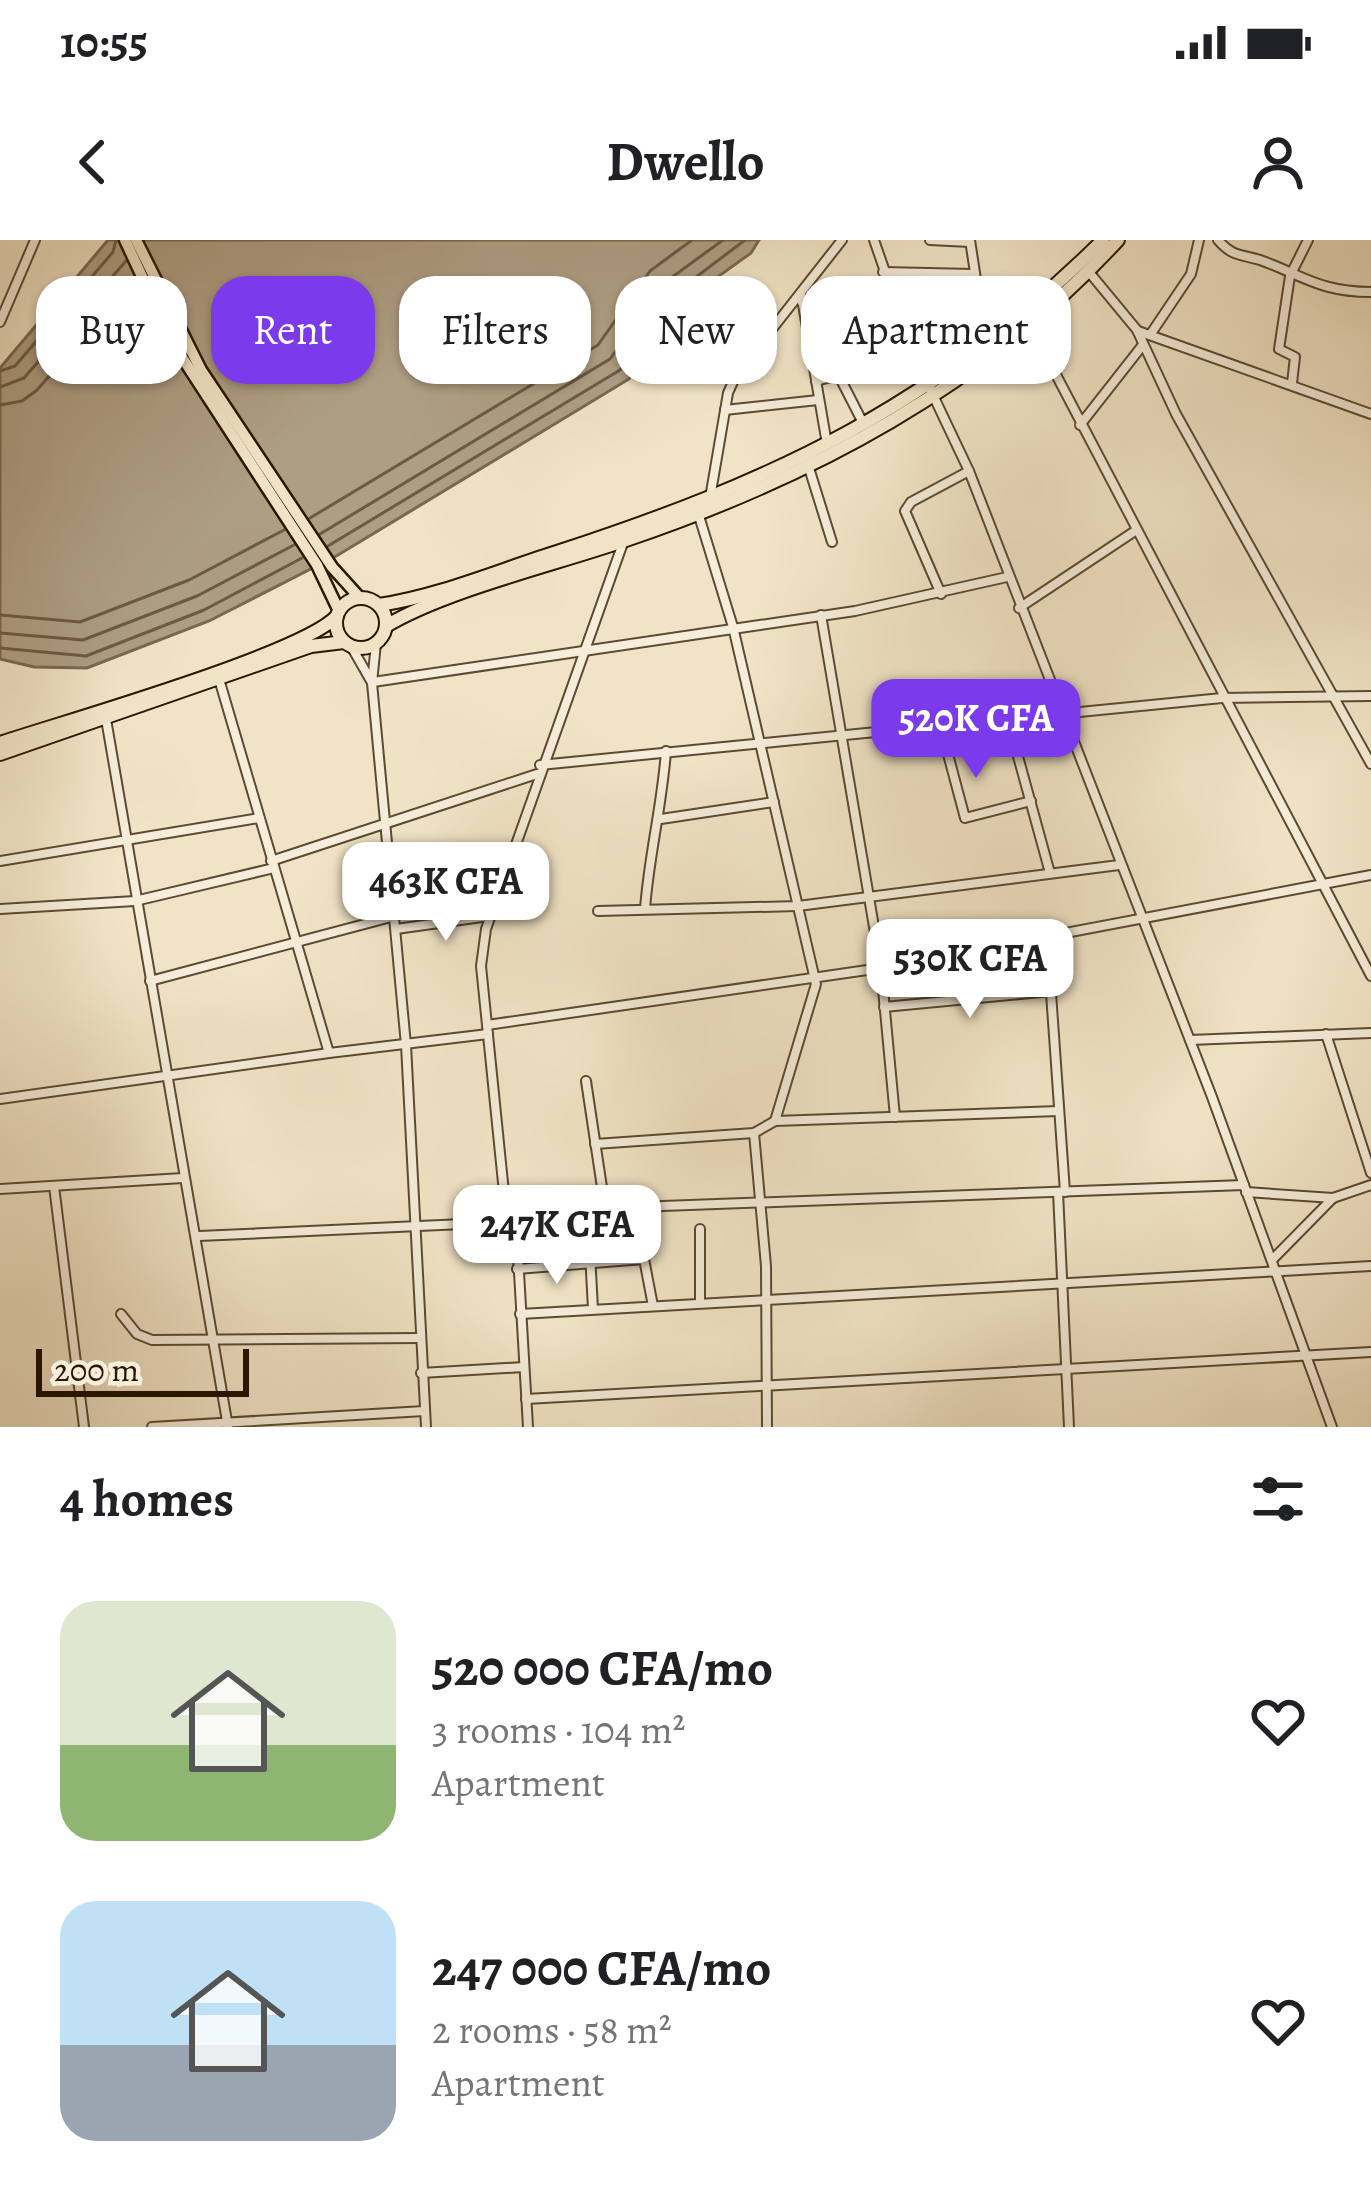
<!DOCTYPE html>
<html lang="en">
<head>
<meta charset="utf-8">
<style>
	:root { --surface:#fff; --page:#f2f2f2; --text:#202124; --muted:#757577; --accent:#7c3aed }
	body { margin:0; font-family:Alegreya,serif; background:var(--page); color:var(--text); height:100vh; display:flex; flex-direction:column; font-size:45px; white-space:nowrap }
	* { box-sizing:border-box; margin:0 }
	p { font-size:39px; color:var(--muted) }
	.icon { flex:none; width:66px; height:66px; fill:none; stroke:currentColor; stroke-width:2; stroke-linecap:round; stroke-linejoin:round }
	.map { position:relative; height:1187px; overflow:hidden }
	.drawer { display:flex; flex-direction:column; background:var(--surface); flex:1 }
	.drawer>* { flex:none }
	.top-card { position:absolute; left:36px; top:36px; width:1299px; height:108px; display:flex; gap:24px }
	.scale { position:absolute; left:36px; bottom:30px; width:213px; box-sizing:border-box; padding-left:12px; border:6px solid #2b1600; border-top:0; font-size:33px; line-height:42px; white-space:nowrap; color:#2b1600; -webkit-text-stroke:9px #f6edda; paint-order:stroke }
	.price { position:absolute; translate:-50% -102px; padding:0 27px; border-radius:24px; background:#fff; color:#222; font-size:39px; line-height:78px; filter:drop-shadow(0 3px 6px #0008) }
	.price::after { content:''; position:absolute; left:50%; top:72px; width:36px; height:27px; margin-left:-18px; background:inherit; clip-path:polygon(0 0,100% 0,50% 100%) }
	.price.selected { background:var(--accent); color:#fff }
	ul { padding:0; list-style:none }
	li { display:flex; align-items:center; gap:36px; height:300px; padding:0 60px }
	li span { display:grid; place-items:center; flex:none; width:336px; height:240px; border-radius:36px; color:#555 }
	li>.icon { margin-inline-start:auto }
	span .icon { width:144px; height:144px; fill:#fffc; stroke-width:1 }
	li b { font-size:51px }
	h2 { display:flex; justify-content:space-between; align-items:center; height:144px; padding:0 60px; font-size:51px }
	.tag { padding:0 42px; border-radius:36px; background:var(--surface); box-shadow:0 3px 9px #0004; font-size:42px; line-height:108px }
	.tag.selected { background:var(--accent); color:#fff }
	.status { display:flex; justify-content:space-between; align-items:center; height:84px; padding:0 60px; background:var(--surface); direction:ltr }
	.status svg { height:33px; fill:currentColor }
	header { display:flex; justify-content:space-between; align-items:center; height:156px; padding:0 60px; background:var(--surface); font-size:54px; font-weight:700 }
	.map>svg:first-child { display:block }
</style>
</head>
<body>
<div class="status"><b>10:55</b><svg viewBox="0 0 49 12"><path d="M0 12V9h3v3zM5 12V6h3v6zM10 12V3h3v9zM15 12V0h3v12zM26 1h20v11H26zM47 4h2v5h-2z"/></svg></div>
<header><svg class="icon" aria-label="back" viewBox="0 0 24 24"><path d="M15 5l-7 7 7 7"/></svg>Dwello<svg class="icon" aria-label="person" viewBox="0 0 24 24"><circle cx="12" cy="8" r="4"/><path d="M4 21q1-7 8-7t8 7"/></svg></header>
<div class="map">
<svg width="1371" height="1187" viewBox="0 0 1371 1187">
	<rect width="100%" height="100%" fill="#f1e4c6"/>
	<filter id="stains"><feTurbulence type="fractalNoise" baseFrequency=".00167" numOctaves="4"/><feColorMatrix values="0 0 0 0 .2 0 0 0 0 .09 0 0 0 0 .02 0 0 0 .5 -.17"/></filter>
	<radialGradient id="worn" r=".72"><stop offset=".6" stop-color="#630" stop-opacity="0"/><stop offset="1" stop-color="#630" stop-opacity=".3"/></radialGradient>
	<path fill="#ae9e83" stroke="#7a684f" stroke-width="3" d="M108,0H759L751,13L684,61L629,139L338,315L209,381L87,428L34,427L0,419V128Z"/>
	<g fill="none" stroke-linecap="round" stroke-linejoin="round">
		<g stroke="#6c5a42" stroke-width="3">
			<path d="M0,131L15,126L113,12L116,0"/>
			<path d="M0,147L24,138L126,21"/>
			<path d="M0,165L22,161L37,150L134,39"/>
			<path d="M310,278L598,105L650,31L692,0"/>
			<path d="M320,294L610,119L664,43L723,0"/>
			<path d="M328,306L620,130L675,53L745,0"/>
			<path d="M0,375L80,382L189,340L284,290"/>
			<path d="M0,393L83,400L197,356L294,305"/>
			<path d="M0,408L86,416L204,370L302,318"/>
		</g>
		<defs>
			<g id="minor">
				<path d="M874,0L914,115L969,231L1212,857L1332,1187"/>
				<path d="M930,0L970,2"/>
				<path d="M970,0L986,105"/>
				<path d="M1218,0C1233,17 1240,14 1260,20C1302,35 1320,52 1371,52"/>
				<path d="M883,32L973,34"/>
				<path d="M1089,32L1137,90L1176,174L1371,524"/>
				<path d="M801,53L827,204"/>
				<path d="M802,62L860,64L891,53"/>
				<path d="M0,82L35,0"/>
				<path d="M902,83L979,73"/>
				<path d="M1030,85L1371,736"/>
				<path d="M1138,91L1371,174"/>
				<path d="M1150,95L1191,34L1199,0"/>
				<path d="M839,136L863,183"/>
				<path d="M816,141L914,115"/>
				<path d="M1292,143L1295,117L1279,109L1290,36L1308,0"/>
				<path d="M725,170L818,160"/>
				<path d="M1080,185L1142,106"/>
				<path d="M809,228L832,302"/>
				<path d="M710,258L728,153L736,135L842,0"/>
				<path d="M699,276L733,387L816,744L775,881"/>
				<path d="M941,354L905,271L911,262L969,231"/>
				<path d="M1019,368L1135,291"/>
				<path d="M821,375L881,728L895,877"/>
				<path d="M376,403L372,443L406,805L426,1187"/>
				<path d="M351,406L371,441"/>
				<path d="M219,439L329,813L488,794"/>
				<path d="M373,442L855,371L1007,337"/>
				<path d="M106,479L228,1187"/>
				<path d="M1008,480L1050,633"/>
				<path d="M941,488L965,578L1031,561"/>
				<path d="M540,525L1222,458L1371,456"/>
				<path d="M661,579L774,562"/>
				<path d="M0,621L259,578"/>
				<path d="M271,621L537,534"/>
				<path d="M0,669L135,661L274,628"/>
				<path d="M645,669C649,615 662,566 666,511"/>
				<path d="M598,671L798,666L1119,625"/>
				<path d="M396,689L489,676"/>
				<path d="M1047,696L1065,952"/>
				<path d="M150,741L395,676"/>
				<path d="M884,767L1051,751"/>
				<path d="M487,785L881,728L1371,635"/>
				<path d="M1326,794L1371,933"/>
				<path d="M1190,800L1371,793"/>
				<path d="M586,841L606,974"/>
				<path d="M0,859L329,813"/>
				<path d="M754,893L766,1026L767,1187"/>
				<path d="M595,904L754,893L775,881L1059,871"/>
				<path d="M54,946L84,1187"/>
				<path d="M0,949L183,938"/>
				<path d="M1058,952L1069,1187"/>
				<path d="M1246,952L1333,958L1371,945"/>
				<path d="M588,976L593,1069"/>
				<path d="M516,981L528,1187"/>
				<path d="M507,982L481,726L486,689L623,303"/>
				<path d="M700,989V1063"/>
				<path d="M199,996L507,982L663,966L1244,945"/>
				<path d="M1272,1020L1333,958"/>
				<path d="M517,1029L644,1019L653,1066"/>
				<path d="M121,1074L137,1094L152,1100L420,1098"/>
				<path d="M520,1074L1371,1026"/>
				<path d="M421,1133L524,1127"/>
				<path d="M526,1159L1371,1112"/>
				<path d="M152,1187L424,1171"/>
			</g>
			<g id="primary">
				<path d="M125,0L174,105L317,325L339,371"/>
				<path d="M136,0L201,130L332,327L360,358"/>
			</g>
			<g id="trunk">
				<circle cx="361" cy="383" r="25"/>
				<path d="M379,365C439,356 497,331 554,313C775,241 936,166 1103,0"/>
				<path d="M386,386C446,350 557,324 626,300C812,237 984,146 1118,0"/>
				<path d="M0,503C63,482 302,414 337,376"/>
				<path d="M0,514L311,406L344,402"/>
			</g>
		</defs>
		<use href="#minor" stroke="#5c4a32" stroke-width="12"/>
		<use href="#primary" stroke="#2b1600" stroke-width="15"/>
		<use href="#trunk" stroke="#2b1600" stroke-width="16"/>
		<use href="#minor" stroke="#f6edda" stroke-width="8"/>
		<use href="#primary" stroke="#f1e4c6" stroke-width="10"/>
		<use href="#trunk" stroke="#f1e4c6" stroke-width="12"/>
	</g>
	<rect width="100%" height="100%" filter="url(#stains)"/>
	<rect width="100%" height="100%" fill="url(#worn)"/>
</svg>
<div class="scale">200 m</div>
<b class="price selected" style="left:976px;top:541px">520K CFA</b>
<b class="price" style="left:446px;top:704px">463K CFA</b>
<b class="price" style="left:970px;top:781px">530K CFA</b>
<b class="price" style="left:557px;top:1047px">247K CFA</b>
<div class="top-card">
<a class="tag">Buy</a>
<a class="tag selected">Rent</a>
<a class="tag">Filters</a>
<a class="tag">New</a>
<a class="tag">Apartment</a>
</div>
</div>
<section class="drawer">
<h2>4 homes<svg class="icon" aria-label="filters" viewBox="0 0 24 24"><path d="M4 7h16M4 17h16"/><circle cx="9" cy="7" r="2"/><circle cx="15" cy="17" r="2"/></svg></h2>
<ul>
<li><span style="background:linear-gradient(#dfe7d0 60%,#8fb573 0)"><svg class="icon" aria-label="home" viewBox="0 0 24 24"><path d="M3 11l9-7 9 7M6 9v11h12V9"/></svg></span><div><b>520 000 CFA/mo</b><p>3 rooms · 104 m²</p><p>Apartment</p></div><svg class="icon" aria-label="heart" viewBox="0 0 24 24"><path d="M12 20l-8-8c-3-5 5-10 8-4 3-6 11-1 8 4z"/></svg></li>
<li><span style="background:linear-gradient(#bfe0f5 60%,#9aa5b1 0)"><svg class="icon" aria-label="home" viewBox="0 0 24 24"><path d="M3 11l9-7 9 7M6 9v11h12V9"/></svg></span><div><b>247 000 CFA/mo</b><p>2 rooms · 58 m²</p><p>Apartment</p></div><svg class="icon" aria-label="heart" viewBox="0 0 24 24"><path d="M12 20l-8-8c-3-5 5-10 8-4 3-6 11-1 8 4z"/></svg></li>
</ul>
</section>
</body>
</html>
